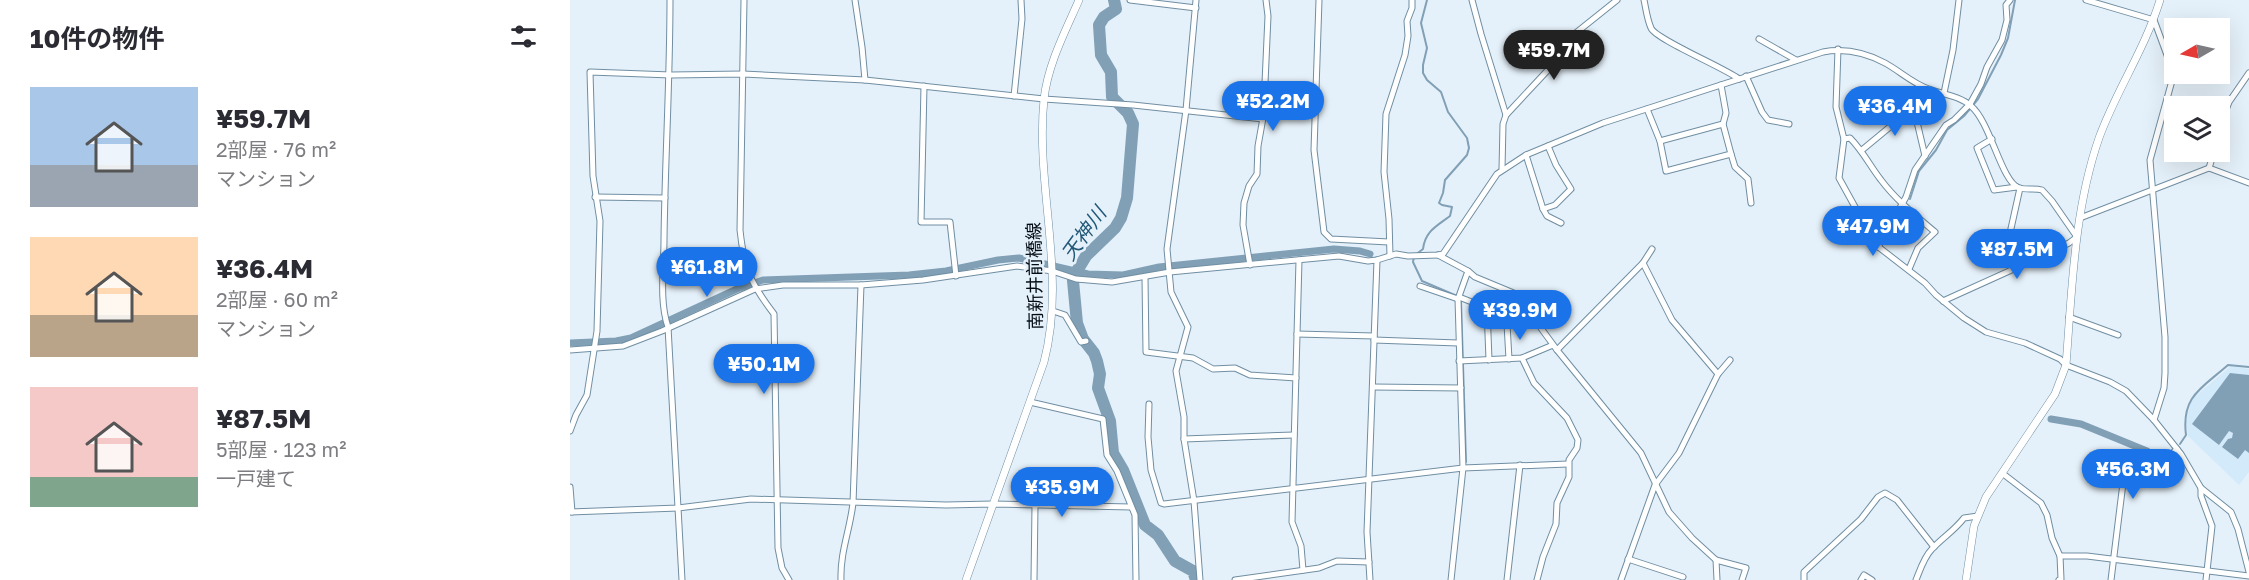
<!DOCTYPE html>
<html lang="ja">
<head>
<meta charset="utf-8">
<style>
	:root { --surface:#fff; --page:#f7f7f7; --text:#2b2b33; --muted:#7c7c81; --accent:#1a73e8 }
	body { margin:0; font-family:"Golos Text","Noto Sans JP",sans-serif; background:var(--page); color:var(--text); height:100vh; display:flex; flex-direction:column; font-size:22px; white-space:nowrap }
	* { box-sizing:border-box; margin:0 }
	p { font-size:20px; color:var(--muted) }
	.icon { flex:none; width:33px; height:33px; fill:none; stroke:currentColor; stroke-width:2; stroke-linecap:round; stroke-linejoin:round }
	.map { position:relative; flex:1; overflow:hidden }
	.sheet { display:flex; flex-direction:column; background:var(--surface); width:570px }
	.sheet>* { flex:none }
	.needle { width:39px; rotate:261deg }
	.fabs { position:absolute; left:1594px; top:18px; display:grid; gap:12px }
	.fabs a { display:grid; place-items:center; width:66px; height:66px; border-radius:0px; background:var(--surface); box-shadow:0 6px 24px #0002; font-size:30px }
	.price { position:absolute; translate:-50% -51px; padding:0 14px; border-radius:21px; background:var(--accent); color:#fff; font-size:20px; line-height:39px; filter:drop-shadow(0 2px 3px #0008) }
	.price::after { content:''; position:absolute; left:50%; top:36px; width:18px; height:14px; margin-left:-9px; background:inherit; clip-path:polygon(0 0,100% 0,50% 100%) }
	.price.selected { background:#222; color:#fff }
	ul { padding:0; list-style:none }
	li { display:flex; align-items:center; gap:18px; height:150px; padding:0 30px }
	li span { display:grid; place-items:center; flex:none; width:168px; height:120px; border-radius:0px; color:#555 }
	li>.icon { margin-inline-start:auto }
	span .icon { width:72px; height:72px; fill:#fffc; stroke-width:1 }
	li b { font-size:26px }
	h2 { display:flex; justify-content:space-between; align-items:center; height:72px; padding:0 30px; font-size:26px }
	main { display:flex; flex:1; min-height:0 }
	.map>svg:first-child { display:block }
</style>
</head>
<body>
<main>
<section class="sheet">
<h2>10件の物件<svg class="icon" aria-label="filters" viewBox="0 0 24 24"><path d="M4 7h16M4 17h16"/><circle cx="9" cy="7" r="2"/><circle cx="15" cy="17" r="2"/></svg></h2>
<ul>
<li><span style="background:linear-gradient(#a9c7e8 65%,#9aa5b1 0)"><svg class="icon" aria-label="home" viewBox="0 0 24 24"><path d="M3 11l9-7 9 7M6 9v11h12V9"/></svg></span><div><b>¥59.7M</b><p>2部屋 · 76 m²</p><p>マンション</p></div></li>
<li><span style="background:linear-gradient(#ffd9b3 65%,#b9a48a 0)"><svg class="icon" aria-label="home" viewBox="0 0 24 24"><path d="M3 11l9-7 9 7M6 9v11h12V9"/></svg></span><div><b>¥36.4M</b><p>2部屋 · 60 m²</p><p>マンション</p></div></li>
<li><span style="background:linear-gradient(#f6c9c9 75%,#7fa58c 0)"><svg class="icon" aria-label="home" viewBox="0 0 24 24"><path d="M3 11l9-7 9 7M6 9v11h12V9"/></svg></span><div><b>¥87.5M</b><p>5部屋 · 123 m²</p><p>一戸建て</p></div></li>
</ul>
</section>
<div class="map">
<svg width="1679" height="580" viewBox="0 0 1679 580">
	<rect width="100%" height="100%" fill="#e5f1fa"/>
	<path fill="#d3eafa" d="M1661,366L1679,369V472L1669,485L1618,436L1616,421L1622,399Z"/>
	<path fill="#81a0b6" d="M1660,373L1679,375V453L1675,450L1668,459L1652,447L1658,439L1662,438L1663,433L1659,431L1649,445L1622,424Z"/>
	<g fill="none" stroke-linecap="round" stroke-linejoin="round">
		<g stroke="#81a0b6" stroke-width="2">
			<path d="M857,0L851,23L857,48L853,65V73L857,80L871,92L878,112L897,138L899,148L897,155L875,180L873,193L869,203L872,205L882,207L880,216C867,226 855,231 853,249L844,256L843,262L852,281L887,296"/>
			<path d="M1340,199L1349,171L1366,150L1377,130L1394,116L1408,99L1431,55L1438,38L1445,0"/>
			<path d="M891,300L896,462"/>
			<path d="M1610,444L1616,435C1611,396 1632,388 1658,365L1679,367"/>
		</g>
		<g stroke="#81a0b6" stroke-width="7">
			<path d="M0,343L46,341L61,338L167,289L193,280L339,275L376,271L428,260L449,258L518,274L553,275L589,267L764,249L790,251L800,254"/>
			<path d="M1481,419L1511,424L1577,451"/>
		</g>
		<path stroke="#81a0b6" stroke-width="12" d="M544,0L546,9L534,17L529,25L531,55L541,72L542,97L558,113L563,124L557,198L551,218L545,228L516,256L505,274L503,281L507,323L513,339L524,353L527,361L530,374L528,388L540,421L543,453L553,470L575,525L588,535L605,561L623,571L626,580"/>
		<defs>
			<g id="street">
				<path d="M100,0C100,80 95,160 94,240C94,268 89,301 98,327L112,580"/>
				<path d="M174,0L170,230C174,269 181,284 204,314L208,548L212,568L219,580"/>
				<path d="M285,0L292,47L295,80"/>
				<path d="M560,0L626,8"/>
				<path d="M749,0L744,150L754,232L761,239L819,242"/>
				<path d="M902,0L911,34L936,115"/>
				<path d="M1074,0C1076,9 1077,19 1081,28C1085,39 1155,68 1169,79"/>
				<path d="M1516,0L1584,20L1601,66L1603,77L1580,160L1595,337V373L1594,388L1584,420"/>
				<path d="M1189,39L1226,60"/>
				<path d="M1268,49L1266,107L1274,139L1269,178L1306,245L1355,283L1366,295L1394,318L1416,332L1455,343L1490,359L1496,365L1540,382L1556,391L1584,420L1611,454L1631,488L1661,512L1668,529L1679,572"/>
				<path d="M1176,76L1192,112L1198,120L1219,124"/>
				<path d="M354,86L351,222H380L386,276"/>
				<path d="M1374,93L1383,50L1389,0"/>
				<path d="M444,96L452,19L451,0"/>
				<path d="M1077,109L1090,141L1153,124L1156,113L1151,85"/>
				<path d="M1650,126L1659,102L1679,73"/>
				<path d="M1274,139L1280,138C1293,151 1300,166 1311,180C1326,200 1346,216 1365,232L1348,248L1339,269"/>
				<path d="M1422,139L1407,148L1424,190L1447,187"/>
				<path d="M1090,141L1096,171L1161,154L1153,124"/>
				<path d="M1292,150L1344,107"/>
				<path d="M1161,154L1165,167L1178,179L1181,203"/>
				<path d="M956,155L973,209L977,216L991,223"/>
				<path d="M1355,156L1343,105L1359,90"/>
				<path d="M1639,168L1644,152"/>
				<path d="M932,169L933,124L936,115L977,71L1002,36L1047,0"/>
				<path d="M1450,188L1438,242L1468,258"/>
				<path d="M25,197L95,198"/>
				<path d="M973,209L985,205L1001,189L986,165L978,146"/>
				<path d="M1510,218L1639,168L1679,183"/>
				<path d="M1308,247L1336,197L1345,170L1376,125L1384,120L1400,104L1411,84L1417,67L1432,40L1437,20L1436,5L1440,0"/>
				<path d="M868,255L898,271L905,277L946,294L987,350L1071,453L1099,512L1122,538L1146,560L1147,580"/>
				<path d="M820,256L819,219L814,172L816,114L835,55L838,36L837,21L842,8V0"/>
				<path d="M729,260L722,522L731,546L733,570"/>
				<path d="M1073,263L1102,320L1148,374"/>
				<path d="M680,265L673,225L674,203L679,186L687,174L688,146L698,90L695,83L698,16L696,0"/>
				<path d="M575,277L576,352L623,358L643,369L665,368L680,375L726,378"/>
				<path d="M850,286L888,299"/>
				<path d="M889,297L917,308L919,360"/>
				<path d="M483,311L495,315L511,342L516,341"/>
				<path d="M1499,317L1548,335"/>
				<path d="M937,324L939,359"/>
				<path d="M727,334L804,336"/>
				<path d="M804,340L888,343"/>
				<path d="M0,350L53,346L92,331L185,289L213,285H291L353,280L447,266L482,271L506,279L542,282L600,272L769,256L798,261L807,260L826,254L838,256L868,255L873,254L927,174L956,155L1033,123L1253,52C1275,48 1296,53 1315,63C1330,71 1343,84 1359,89C1372,94 1390,96 1401,106C1421,123 1431,181 1449,188C1456,190 1465,188 1472,190L1482,201L1507,237L1499,243L1468,258L1373,301"/>
				<path d="M987,350L1073,263L1082,249"/>
				<path d="M952,358L964,383L997,418L1008,440L1007,448L999,460V477L987,503L986,524L973,557L967,580"/>
				<path d="M889,361L952,358L983,345"/>
				<path d="M803,387L891,388"/>
				<path d="M460,402L533,419L537,455L547,471L565,515L566,580"/>
				<path d="M579,404L578,437L581,470L591,503L594,504L893,468L998,464"/>
				<path d="M0,431L6,415L17,395L27,331L30,221L23,176L20,72L101,75L173,74L295,80L474,99L563,105L693,119"/>
				<path d="M614,439V417L606,371L618,327L601,292L597,249L616,110L626,0"/>
				<path d="M1432,473L1471,503L1477,515L1482,538L1490,556L1491,579L1489,580"/>
				<path d="M0,487L2,512"/>
				<path d="M1631,488V496L1642,526L1636,580"/>
				<path d="M0,512L108,508L181,499L376,505L423,504L561,507"/>
				<path d="M1490,556H1517L1679,576"/>
				<path d="M1058,559L1113,577"/>
				<path d="M1146,560L1176,568L1172,580"/>
				<path d="M271,580C270,552 280,530 283,503L291,285"/>
				<path d="M464,580L465,506"/>
				<path d="M630,580L624,501L614,439L724,435"/>
				<path d="M665,580L749,568L767,561L799,562"/>
				<path d="M800,580L797,532L807,260"/>
				<path d="M881,580L893,468L888,299L898,271"/>
				<path d="M937,580L950,465"/>
				<path d="M1051,580L1085,485L1109,453L1148,374L1160,360"/>
				<path d="M1234,580V572L1291,519L1308,497L1315,493L1327,500L1364,547"/>
				<path d="M1291,580L1294,575L1302,580"/>
				<path d="M1346,580C1350,570 1354,557 1362,549C1373,537 1384,531 1394,518L1408,516"/>
				<path d="M1541,580L1555,467L1560,461C1580,462 1592,464 1607,449"/>
			</g>
			<g id="secondary">
				<path d="M396,580L474,362C497,275 465,186 474,99C478,64 495,32 509,0"/>
				<path d="M1396,580L1404,526L1416,497L1485,394L1496,365C1502,289 1504,210 1529,138C1546,91 1575,49 1590,0"/>
			</g>
		</defs>
		<use href="#street" stroke="#708ea2" stroke-width="7"/>
		<use href="#secondary" stroke="#708ea2" stroke-width="8"/>
		<use href="#street" stroke="#fff" stroke-width="5"/>
		<use href="#secondary" stroke="#fff" stroke-width="7"/>
	</g>
	<g text-anchor="middle" dominant-baseline="central" stroke-width="5" stroke-linejoin="round" paint-order="stroke">
		<g font-size="18" fill="#030c14" stroke="#e5f1fa">
			<text transform="translate(464 276) rotate(-91)">南新井前橋線</text>
		</g>
		<g font-size="20" font-style="italic" fill="#225878" stroke="#e5f1fa">
			<text transform="translate(513 233) rotate(-54)">天神川</text>
		</g>
	</g>
</svg>
<div class="fabs">
<a><svg class="needle" viewBox="-14 -14 28 28"><path d="M0-13l5 13h-10z" fill="#e53935"/><path d="M0 13l5-13h-10z" fill="#7c7c81"/></svg></a>
<a><svg class="icon" aria-label="layers" viewBox="0 0 24 24"><path d="M12 4l9 5-9 5-9-5zM3 14l9 5 9-5"/></svg></a>
</div>
<b class="price selected" style="left:984px;top:81px">¥59.7M</b>
<b class="price" style="left:703px;top:132px">¥52.2M</b>
<b class="price" style="left:1325px;top:137px">¥36.4M</b>
<b class="price" style="left:1303px;top:257px">¥47.9M</b>
<b class="price" style="left:1447px;top:280px">¥87.5M</b>
<b class="price" style="left:137px;top:298px">¥61.8M</b>
<b class="price" style="left:950px;top:341px">¥39.9M</b>
<b class="price" style="left:194px;top:395px">¥50.1M</b>
<b class="price" style="left:1563px;top:500px">¥56.3M</b>
<b class="price" style="left:492px;top:518px">¥35.9M</b>
</div>
</main>
</body>
</html>
